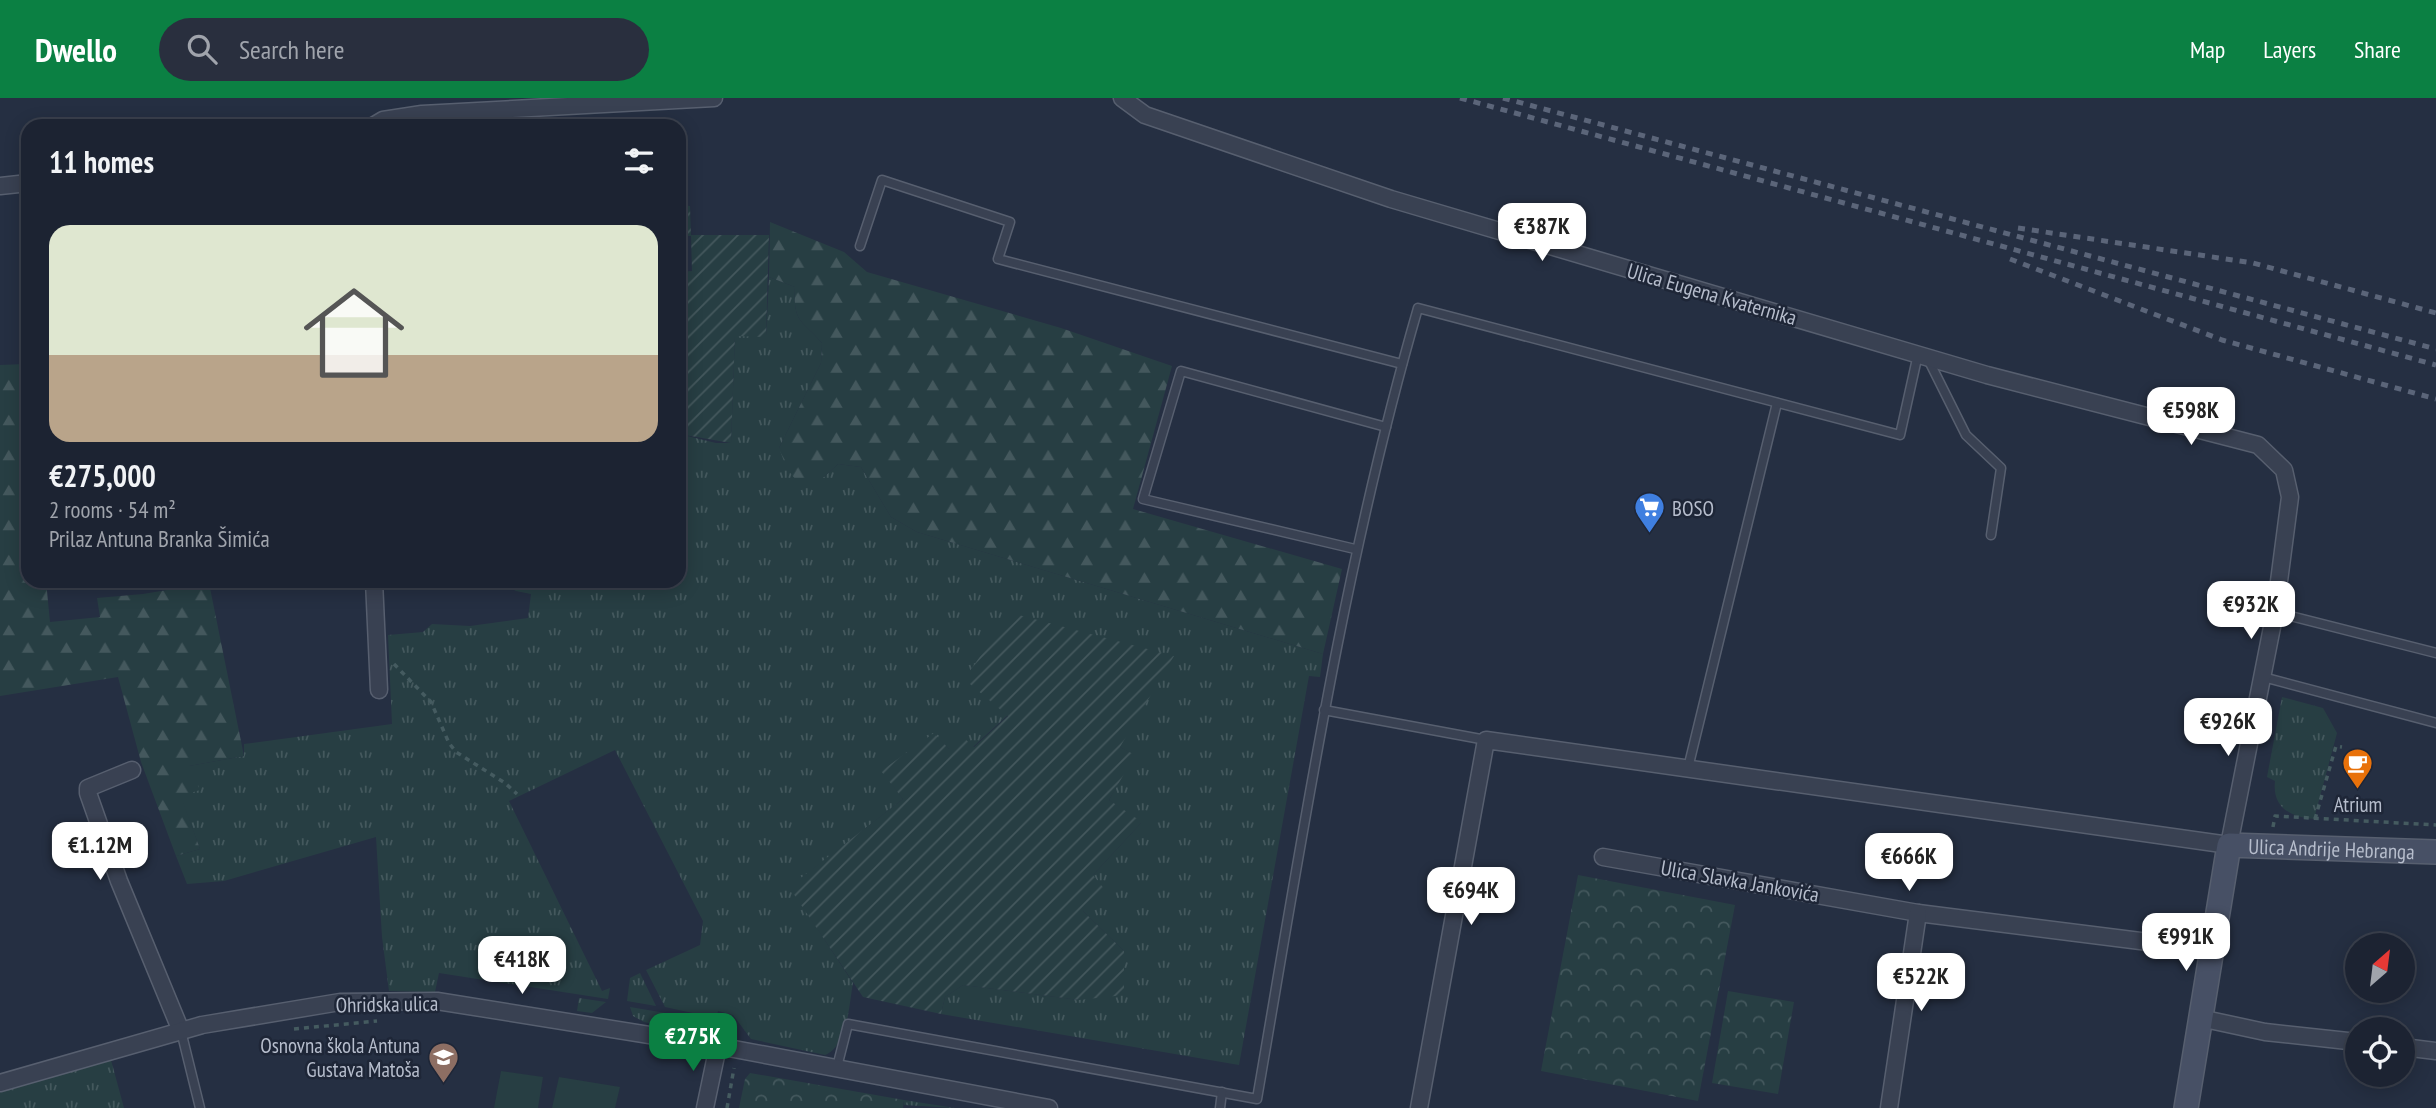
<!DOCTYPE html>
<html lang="en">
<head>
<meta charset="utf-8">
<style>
	:root { --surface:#1c2332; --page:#292f3e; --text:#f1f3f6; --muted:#a0a4ac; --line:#3a404d; --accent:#0b8043 }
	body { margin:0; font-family:"PT Sans Narrow",sans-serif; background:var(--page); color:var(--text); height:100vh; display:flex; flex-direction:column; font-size:26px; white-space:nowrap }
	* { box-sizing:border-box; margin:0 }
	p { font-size:23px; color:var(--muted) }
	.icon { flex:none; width:38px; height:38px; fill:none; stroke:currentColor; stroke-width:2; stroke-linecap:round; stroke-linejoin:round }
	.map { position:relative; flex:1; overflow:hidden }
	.side { position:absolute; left:21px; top:21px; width:665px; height:469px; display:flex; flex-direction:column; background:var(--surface); border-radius:21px; box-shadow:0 4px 18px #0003,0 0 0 2px var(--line) }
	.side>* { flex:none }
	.needle { width:46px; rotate:28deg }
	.fabs { position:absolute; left:2345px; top:835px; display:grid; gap:14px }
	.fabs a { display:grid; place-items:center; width:70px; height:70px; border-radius:50%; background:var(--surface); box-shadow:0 4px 18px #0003,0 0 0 2px var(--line); font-size:35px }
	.price { position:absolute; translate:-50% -60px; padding:0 16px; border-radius:14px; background:#fff; color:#222; font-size:23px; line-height:46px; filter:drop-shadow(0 2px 4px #0008) }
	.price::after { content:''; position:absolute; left:50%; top:42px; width:21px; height:16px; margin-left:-10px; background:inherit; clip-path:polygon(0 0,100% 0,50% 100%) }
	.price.on { background:var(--accent); color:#fff }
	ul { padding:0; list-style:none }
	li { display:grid; align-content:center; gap:14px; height:371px; padding:0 28px }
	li+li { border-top:2px solid var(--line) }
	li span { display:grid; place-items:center; height:217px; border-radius:21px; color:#555 }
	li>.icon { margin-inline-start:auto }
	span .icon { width:126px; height:126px; fill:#fffc; stroke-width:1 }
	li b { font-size:30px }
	h2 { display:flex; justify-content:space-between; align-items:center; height:84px; padding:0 28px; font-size:30px }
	header { display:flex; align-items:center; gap:42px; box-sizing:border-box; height:98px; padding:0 35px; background:var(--accent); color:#fff }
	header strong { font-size:33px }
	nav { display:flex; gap:38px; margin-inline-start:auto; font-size:24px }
	.search { width:490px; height:63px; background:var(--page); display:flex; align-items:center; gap:18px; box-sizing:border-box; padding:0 24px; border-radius:38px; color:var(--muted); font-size:26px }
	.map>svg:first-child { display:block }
</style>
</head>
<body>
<header>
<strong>Dwello</strong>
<div class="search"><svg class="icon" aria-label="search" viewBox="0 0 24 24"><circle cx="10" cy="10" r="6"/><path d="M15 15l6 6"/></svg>Search here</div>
<nav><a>Map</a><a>Layers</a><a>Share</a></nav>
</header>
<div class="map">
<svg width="2436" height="1010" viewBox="0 0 2436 1010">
	<defs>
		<pattern id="grass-tufts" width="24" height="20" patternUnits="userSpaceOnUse" patternTransform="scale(1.75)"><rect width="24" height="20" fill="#273e43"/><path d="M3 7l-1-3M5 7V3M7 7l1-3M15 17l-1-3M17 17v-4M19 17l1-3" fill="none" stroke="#44585d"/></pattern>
		<pattern id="forest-firs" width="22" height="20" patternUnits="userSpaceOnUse" patternTransform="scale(1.75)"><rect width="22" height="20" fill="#273e43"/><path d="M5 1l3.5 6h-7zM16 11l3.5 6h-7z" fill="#44585d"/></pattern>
		<pattern id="park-crowns" width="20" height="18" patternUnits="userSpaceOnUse" patternTransform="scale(1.75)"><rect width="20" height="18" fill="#273e43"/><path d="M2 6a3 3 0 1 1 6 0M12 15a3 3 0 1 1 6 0" fill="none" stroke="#44585d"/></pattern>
		<pattern id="garden-furrows" width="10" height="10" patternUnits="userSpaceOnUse" patternTransform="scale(1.75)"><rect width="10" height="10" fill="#273e43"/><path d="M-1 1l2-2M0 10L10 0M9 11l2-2" fill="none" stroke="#44585d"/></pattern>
	</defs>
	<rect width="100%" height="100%" fill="#252f42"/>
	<g fill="url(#grass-tufts)">
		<path d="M769,179L795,189C793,225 801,221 822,245L821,265L779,350L824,379L838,366L861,369L891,419L917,434L1323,556L1320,579L1309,578L1239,967L941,916L945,899L963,887L1079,902L1124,853L1083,813L1093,777L1141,725L1109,702L1134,657L1120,649L1008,617L973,649L949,651L934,636L882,673L903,701L790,789L853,885C849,906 848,948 825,957L751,941L733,917L718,913L716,920L665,909L646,872L700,847L703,823L615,652L509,703L602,893L610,890L608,901L439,875L435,894L389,893L382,839L376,739L224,783L187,786L176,758L200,751L180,697L189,668L244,658V646L392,626L388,537L423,534L432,526L470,528L528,520L531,496L516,493L497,483H679V336L716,345H731L735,237L766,238Z"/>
		<path d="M2282,599L2323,610L2337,635L2314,721C2291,719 2272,710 2275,683L2267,679Z"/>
		<path d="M640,875L656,908L627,903L630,880Z"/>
		<path d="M579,900L606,904L592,915L577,913Z"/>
		<path d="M630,909L689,919L687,933L644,924L633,918Z"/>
		<path d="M111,962L124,1010H0V993Z"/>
		<path d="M904,1002L955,1010L904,1007Z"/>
	</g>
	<g fill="url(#forest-firs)">
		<path d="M770,124L844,154L867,174L1061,230L1172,268L1133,411L1342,471L1323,556L917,434L891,419L861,369L838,366L824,379L801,388L787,371L779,350L821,265L822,245C801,221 793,225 795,189L769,179Z"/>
		<path d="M26,266L28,483H46L50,524L100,519L97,500L143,496L209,485L244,658L189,668L200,692L181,698L200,751L176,758L141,664L118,579L0,598V267Z"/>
	</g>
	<g fill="url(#park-crowns)">
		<path d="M1578,777L1735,807L1698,1003L1541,973Z"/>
		<path d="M1728,893L1794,904L1778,996L1712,985Z"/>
		<path d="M750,975L904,1002L903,1010H739L745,981Z"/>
	</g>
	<g fill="url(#garden-furrows)">
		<path d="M679,107L690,108L691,137H769L766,239L735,238L731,345L679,336V174L692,173L691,138H679Z"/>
		<path d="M1011,515L1174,558L1120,649L1135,657L1109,702L1142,724L1093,777L1106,793L1083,813L1124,853V897L1079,902L963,887L945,899L941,916L863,899L789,789L903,701L881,673L934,635L949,651L964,640L974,649L1008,618L964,581Z"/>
	</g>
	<g fill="#273e43">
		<path d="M501,973L543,979L538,1010H494Z"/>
		<path d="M559,979L620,989L615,1010H552Z"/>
	</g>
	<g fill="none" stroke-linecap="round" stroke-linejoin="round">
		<defs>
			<g id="lane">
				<path d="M860,148L882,82L1010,124L998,161L1402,266"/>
				<path d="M1928,261L1966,337L2001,370L1991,437"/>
				<path d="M1355,451L1143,401L1181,273L1386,329"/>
				<path d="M2275,514L2436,555"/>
				<path d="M2263,579L2436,625"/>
				<path d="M1324,612L1486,642"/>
				<path d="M1688,670L1777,305"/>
				<path d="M181,933L200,1010"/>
				<path d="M837,969L848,926L1257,1001C1303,735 1343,469 1418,210L1900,337L1918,256"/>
				<path d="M1220,1010L1222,994"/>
			</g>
			<g id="street">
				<path d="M1122,0L1145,17L1391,101L1987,277L2258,347L2284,372L2290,399L2275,514L2229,747L1486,642L1419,1010"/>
				<path d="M373,28L383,22L422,16L714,0"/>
				<path d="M0,88L28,85"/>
				<path d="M374,483L379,592"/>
				<path d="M132,672L88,690V695L119,783L181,933"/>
				<path d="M1603,759L1918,815L2212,852"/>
				<path d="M2200,920L2265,934L2357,944"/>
				<path d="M2403,949L2436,953"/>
				<path d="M0,985L202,927L340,904L437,903L718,948L1049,1010"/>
				<path d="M705,1010L718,948"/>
				<path d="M1889,1010L1918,815"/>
			</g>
			<g id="secondary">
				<path id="s1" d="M2186,1010L2229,747L2436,754"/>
			</g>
		</defs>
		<use href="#lane" stroke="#575f6f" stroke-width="11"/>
		<use href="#street" stroke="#575f6f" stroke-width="19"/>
		<use href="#secondary" stroke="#575f6f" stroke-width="26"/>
		<g stroke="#455b60" stroke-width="3.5" stroke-dasharray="5 5" stroke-linecap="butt">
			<path d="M394,566L431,604L449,645L456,654L505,685L517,696"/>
			<path d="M2315,721L2336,648L2342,649"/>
			<path d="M2273,729L2275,718L2436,727"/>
			<path d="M294,931L377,923"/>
			<path d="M727,1010L734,970"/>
		</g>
		<use href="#lane" stroke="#394152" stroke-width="8"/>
		<use href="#street" stroke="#394152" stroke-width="16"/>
		<use href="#secondary" stroke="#475065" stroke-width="23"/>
		<g stroke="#5b6579" stroke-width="5" stroke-dasharray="7 7" stroke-linecap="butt">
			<path d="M1460,0L2436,267"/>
			<path d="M1503,0L2436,251"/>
			<path d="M2018,130L2253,165L2436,215"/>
			<path d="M2010,161L2222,242L2436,301"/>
		</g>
	</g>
	<defs>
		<symbol id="supermarket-pin" viewBox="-11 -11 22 30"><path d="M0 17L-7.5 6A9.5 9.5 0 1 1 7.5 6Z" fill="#3f7fe0" stroke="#1e2637"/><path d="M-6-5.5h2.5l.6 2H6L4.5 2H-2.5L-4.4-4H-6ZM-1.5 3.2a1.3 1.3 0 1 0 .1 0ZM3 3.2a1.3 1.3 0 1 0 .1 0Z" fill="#fff"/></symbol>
		<symbol id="cafe-pin" viewBox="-11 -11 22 30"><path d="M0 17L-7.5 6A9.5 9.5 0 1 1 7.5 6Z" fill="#e8710a" stroke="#1e2637"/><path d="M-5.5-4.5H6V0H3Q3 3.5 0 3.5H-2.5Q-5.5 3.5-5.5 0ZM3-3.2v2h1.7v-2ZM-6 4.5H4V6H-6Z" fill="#fff"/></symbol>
		<symbol id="school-pin" viewBox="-11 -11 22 30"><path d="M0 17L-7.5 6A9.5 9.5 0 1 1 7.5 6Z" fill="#8d6e63" stroke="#1e2637"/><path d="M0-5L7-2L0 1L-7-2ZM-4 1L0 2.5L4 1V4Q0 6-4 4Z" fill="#fff"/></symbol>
	</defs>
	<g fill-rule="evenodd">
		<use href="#supermarket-pin" x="1632" y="392" width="35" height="47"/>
		<use href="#cafe-pin" x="2340" y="648" width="35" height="47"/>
		<use href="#school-pin" x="426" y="942" width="35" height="47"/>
	</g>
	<g text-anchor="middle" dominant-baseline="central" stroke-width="5" stroke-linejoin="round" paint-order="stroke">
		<g font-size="21" fill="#b6bdcc" stroke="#1e2637">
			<text transform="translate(1712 196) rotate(16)">Ulica Eugena Kvaternika</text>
			<text stroke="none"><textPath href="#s1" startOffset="369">Ulica Andrije Hebranga</textPath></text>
			<text transform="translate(1740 783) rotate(10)">Ulica Slavka Jankovića</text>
			<text transform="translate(387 906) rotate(-1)">Ohridska ulica</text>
		</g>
		<g font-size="21" fill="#b6bdcc" stroke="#1e2637" text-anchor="start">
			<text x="1672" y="410">BOSO</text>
			<text x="2358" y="706" text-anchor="middle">Atrium</text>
			<text x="420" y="947" text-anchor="end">Osnovna škola Antuna<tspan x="420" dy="24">Gustava Matoša</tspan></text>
		</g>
	</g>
</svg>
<div class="fabs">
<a><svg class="needle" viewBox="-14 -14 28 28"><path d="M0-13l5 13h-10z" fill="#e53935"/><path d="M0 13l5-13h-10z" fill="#a0a4ac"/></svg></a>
<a><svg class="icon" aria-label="locate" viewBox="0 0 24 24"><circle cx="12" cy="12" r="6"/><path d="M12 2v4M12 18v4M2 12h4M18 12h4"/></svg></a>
</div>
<b class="price" style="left:1542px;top:165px">€387K</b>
<b class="price" style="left:2191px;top:349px">€598K</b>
<b class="price" style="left:2251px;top:543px">€932K</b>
<b class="price" style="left:2228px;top:660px">€926K</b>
<b class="price" style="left:100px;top:784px">€1.12M</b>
<b class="price" style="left:1909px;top:795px">€666K</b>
<b class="price" style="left:1471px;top:829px">€694K</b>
<b class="price" style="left:2186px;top:875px">€991K</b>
<b class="price" style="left:522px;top:898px">€418K</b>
<b class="price" style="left:1921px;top:915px">€522K</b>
<b class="price on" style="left:693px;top:975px">€275K</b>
<section class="side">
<h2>11 homes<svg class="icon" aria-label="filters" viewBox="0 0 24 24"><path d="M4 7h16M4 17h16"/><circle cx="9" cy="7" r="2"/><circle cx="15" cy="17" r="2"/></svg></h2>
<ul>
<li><span style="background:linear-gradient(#dfe7d0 60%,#b9a48a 0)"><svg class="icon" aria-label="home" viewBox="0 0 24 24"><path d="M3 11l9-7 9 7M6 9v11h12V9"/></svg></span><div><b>€275,000</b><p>2 rooms · 54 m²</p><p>Prilaz Antuna Branka Šimića</p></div></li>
</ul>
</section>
</div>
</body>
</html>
